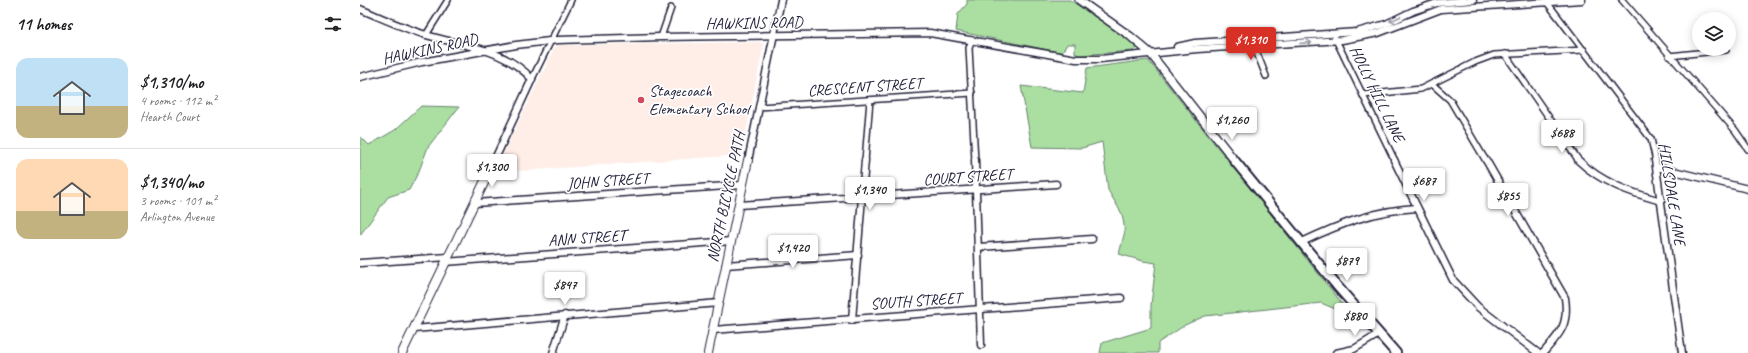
<!DOCTYPE html>
<html lang="en">
<head>
<meta charset="utf-8">
<style>
	:root { --surface:#fff; --page:#f2f2f2; --text:#202124; --muted:#757577; --line:#e0e0e0; --accent:#d93025 }
	body { margin:0; font-family:Caveat,sans-serif; background:var(--page); color:var(--text); height:100vh; display:flex; flex-direction:column; font-size:15px; white-space:nowrap }
	* { box-sizing:border-box; margin:0 }
	p { font-size:13px; color:var(--muted) }
	.icon { flex:none; width:22px; height:22px; fill:none; stroke:currentColor; stroke-width:2; stroke-linecap:round; stroke-linejoin:round }
	.map { position:relative; flex:1; overflow:hidden }
	.side { display:flex; flex-direction:column; background:var(--surface); width:360px }
	.side>* { flex:none }
	.buttons { position:absolute; left:1332px; top:12px; display:grid; gap:8px }
	.buttons a { display:grid; place-items:center; width:44px; height:44px; border-radius:50%; background:var(--surface); box-shadow:0 2px 10px #0003; font-size:20px }
	.price { position:absolute; translate:-50% -34px; padding:0 9px; border-radius:4px; background:#fff; color:#222; font-size:13px; line-height:26px; filter:drop-shadow(0 1px 2px #0008) }
	.price::after { content:''; position:absolute; left:50%; top:24px; width:12px; height:9px; margin-left:-6px; background:inherit; clip-path:polygon(0 0,100% 0,50% 100%) }
	.price.selected { background:var(--accent); color:#fff }
	ul { padding:0; list-style:none }
	li { display:flex; align-items:center; gap:12px; height:100px; padding:0 16px }
	li+li { border-top:1px solid var(--line) }
	li span { display:grid; place-items:center; flex:none; width:112px; height:80px; border-radius:12px; color:#555 }
	li>.icon { margin-inline-start:auto }
	span .icon { width:48px; height:48px; fill:#fffc; stroke-width:1 }
	li b { font-size:17px }
	h2 { display:flex; justify-content:space-between; align-items:center; height:48px; padding:0 16px; font-size:17px }
	main { display:flex; flex:1; min-height:0 }
	.map>svg:first-child { display:block }
</style>
</head>
<body>
<main>
<section class="side">
<h2>11 homes<svg class="icon" aria-label="filters" viewBox="0 0 24 24"><path d="M4 7h16M4 17h16"/><circle cx="9" cy="7" r="2"/><circle cx="15" cy="17" r="2"/></svg></h2>
<ul>
<li><span style="background:linear-gradient(#bfe0f5 60%,#c2b280 0)"><svg class="icon" aria-label="home" viewBox="0 0 24 24"><path d="M3 11l9-7 9 7M6 9v11h12V9"/></svg></span><div><b>$1,310/mo</b><p>4 rooms · 112 m²</p><p>Hearth Court</p></div></li>
<li><span style="background:linear-gradient(#ffd9b3 65%,#c2b280 0)"><svg class="icon" aria-label="home" viewBox="0 0 24 24"><path d="M3 11l9-7 9 7M6 9v11h12V9"/></svg></span><div><b>$1,340/mo</b><p>3 rooms · 101 m²</p><p>Arlington Avenue</p></div></li>
</ul>
</section>
<div class="map">
<svg width="1388" height="353" viewBox="0 0 1388 353">
	<rect width="100%" height="100%" fill="#fff"/>
	<filter id="ink" filterUnits="userSpaceOnUse"><feTurbulence type="fractalNoise" baseFrequency=".025" numOctaves="2"/><feDisplacementMap in="SourceGraphic" scale="8" xChannelSelector="R" yChannelSelector="G"/><feConvolveMatrix kernelMatrix="1 2 1 2 8 2 1 2 1" color-interpolation-filters="sRGB"/></filter>
	<g filter="url(#ink)">
		<path fill="#ffeee8" d="M400,42L404,44L381,155L134,173L196,45Z"/>
		<g fill="#abdfa1" stroke="#66806e">
			<path d="M607,0H710L779,47L773,51L719,55L715,53V44H707L702,53L596,31L598,14L607,4Z"/>
			<path d="M788,60L992,316L961,303L845,316L825,325L798,343V353H740L742,343L791,328V305L796,263L783,261L759,254L765,231L762,214L748,190L742,142L722,148L672,147L661,86L723,93L727,68Z"/>
			<path d="M61,106L99,107L68,147L59,171L49,190L28,197L0,235V136L9,145L35,130Z"/>
		</g>
		<g fill="none" stroke-linecap="round" stroke-linejoin="round">
			<defs>
				<g id="minor-far1">
					<path d="M1262,0L1375,130L1388,149"/>
					<path d="M1186,1L1291,139L1296,161"/>
					<path d="M66,35L88,0"/>
					<path d="M301,37L311,8"/>
					<path d="M975,38L1035,161"/>
					<path d="M612,40L609,48L615,161"/>
					<path d="M893,43L906,76"/>
					<path d="M1145,54L1219,161"/>
					<path d="M1309,56L1366,50"/>
					<path d="M172,79L211,0"/>
					<path d="M1072,84L1090,100L1126,161"/>
					<path d="M1003,95L1061,89L1115,62L1134,55L1224,50"/>
					<path d="M399,107L612,93"/>
					<path d="M505,161L510,100"/>
				</g>
				<g id="minor">
					<path d="M615,160L621,345"/>
					<path d="M1034,160L1093,280L1118,307L1178,353"/>
					<path d="M1126,160L1205,298C1209,325 1200,334 1183,353"/>
					<path d="M1218,160C1242,183 1269,192 1301,201"/>
					<path d="M1295,160L1322,353"/>
					<path d="M1297,167L1388,189"/>
					<path d="M115,203L382,185"/>
					<path d="M379,205L696,184"/>
					<path d="M942,242C980,224 1015,210 1057,208"/>
					<path d="M619,247L732,239"/>
					<path d="M85,262L371,241"/>
					<path d="M0,263L88,257"/>
					<path d="M366,265L498,255"/>
					<path d="M492,320L505,160"/>
					<path d="M54,329L359,303"/>
					<path d="M353,330L761,298"/>
					<path d="M193,353L205,315"/>
					<path d="M976,353L994,349L1019,334"/>
				</g>
				<g id="tertiary-far1">
					<path d="M0,9C22,18 43,28 66,35C106,47 142,47 172,79L134,161"/>
					<path d="M817,47L835,43L997,32L1026,24L1053,11L1077,3L1113,0"/>
					<path d="M0,77L62,62L156,45L198,40L301,37L570,33L716,59H740L837,49L982,40L1018,33L1081,9L1222,0"/>
					<path d="M388,161L421,0"/>
				</g>
				<g id="tertiary">
					<path d="M42,353L135,160"/>
					<path d="M348,353L388,160"/>
				</g>
				<path id="secondary-far1" d="M719,0L770,36L790,53L875,161"/>
				<path id="secondary" d="M874,160L977,286L1036,353"/>
			</defs>
			<use href="#minor-far1" stroke="#22223b" stroke-width="8"/>
			<use href="#minor" stroke="#22223b" stroke-width="9"/>
			<use href="#tertiary-far1" stroke="#22223b" stroke-width="9"/>
			<use href="#tertiary" stroke="#22223b" stroke-width="10"/>
			<use href="#secondary-far1" stroke="#22223b" stroke-width="10"/>
			<use href="#secondary" stroke="#22223b" stroke-width="12"/>
			<use href="#minor-far1" stroke="#fff" stroke-width="5"/>
			<use href="#minor" stroke="#fff" stroke-width="6"/>
			<use href="#tertiary-far1" stroke="#fff" stroke-width="6"/>
			<use href="#tertiary" stroke="#fff" stroke-width="8"/>
			<use href="#secondary-far1" stroke="#fff" stroke-width="7"/>
			<use href="#secondary" stroke="#fff" stroke-width="8"/>
		</g>
		<defs><path id="oneway-shaft" d="M-6 0H5M1.5-3L5.5 0L1.5 3" fill="none" stroke-width="1.6" stroke-linecap="round" stroke-linejoin="round"/></defs>
		<g stroke="#9c9ca7">
			<use href="#oneway-shaft" transform="translate(1035 19) rotate(156)"/>
			<use href="#oneway-shaft" transform="translate(946 43) rotate(-4)"/>
		</g>
	</g>
	<circle fill="#d1495b" stroke="#fff" stroke-width="1.5" cx="281" cy="100" r="4"/>
	<g text-anchor="middle" dominant-baseline="central" stroke-width="3.5" stroke-linejoin="round" paint-order="stroke">
		<g font-size="16" fill="#22223b" stroke="#fff">
			<text transform="translate(394 23) rotate(-1)">HAWKINS ROAD</text>
			<text transform="translate(70 49) rotate(-12)">HAWKINS ROAD</text>
			<text transform="translate(505 87) rotate(-4)">CRESCENT STREET</text>
			<text transform="translate(1017 94) rotate(64)">HOLLY HILL LANE</text>
			<text transform="translate(608 177) rotate(-4)">COURT STREET</text>
			<text transform="translate(248 181) rotate(-4)">JOHN STREET</text>
			<text transform="translate(1312 194) rotate(81)">HILLSDALE LANE</text>
			<text transform="translate(366 197) rotate(-78)">NORTH BICYCLE PATH</text>
			<text transform="translate(227 238) rotate(-4)">ANN STREET</text>
			<text transform="translate(556 301) rotate(-4)">SOUTH STREET</text>
		</g>
		<g font-size="16" fill="#22223b" stroke="#fff" text-anchor="start">
			<text x="289" y="91">Stagecoach<tspan x="289" dy="18">Elementary School</tspan></text>
		</g>
	</g>
</svg>
<div class="buttons">
<a><svg class="icon" aria-label="layers" viewBox="0 0 24 24"><path d="M12 4l9 5-9 5-9-5zM3 14l9 5 9-5"/></svg></a>
</div>
<b class="price selected" style="left:891px;top:61px">$1,310</b>
<b class="price" style="left:872px;top:141px">$1,260</b>
<b class="price" style="left:1202px;top:154px">$688</b>
<b class="price" style="left:132px;top:188px">$1,300</b>
<b class="price" style="left:1064px;top:202px">$687</b>
<b class="price" style="left:510px;top:211px">$1,340</b>
<b class="price" style="left:1148px;top:217px">$855</b>
<b class="price" style="left:433px;top:269px">$1,420</b>
<b class="price" style="left:987px;top:282px">$879</b>
<b class="price" style="left:205px;top:306px">$847</b>
<b class="price" style="left:995px;top:337px">$880</b>
</div>
</main>
</body>
</html>
